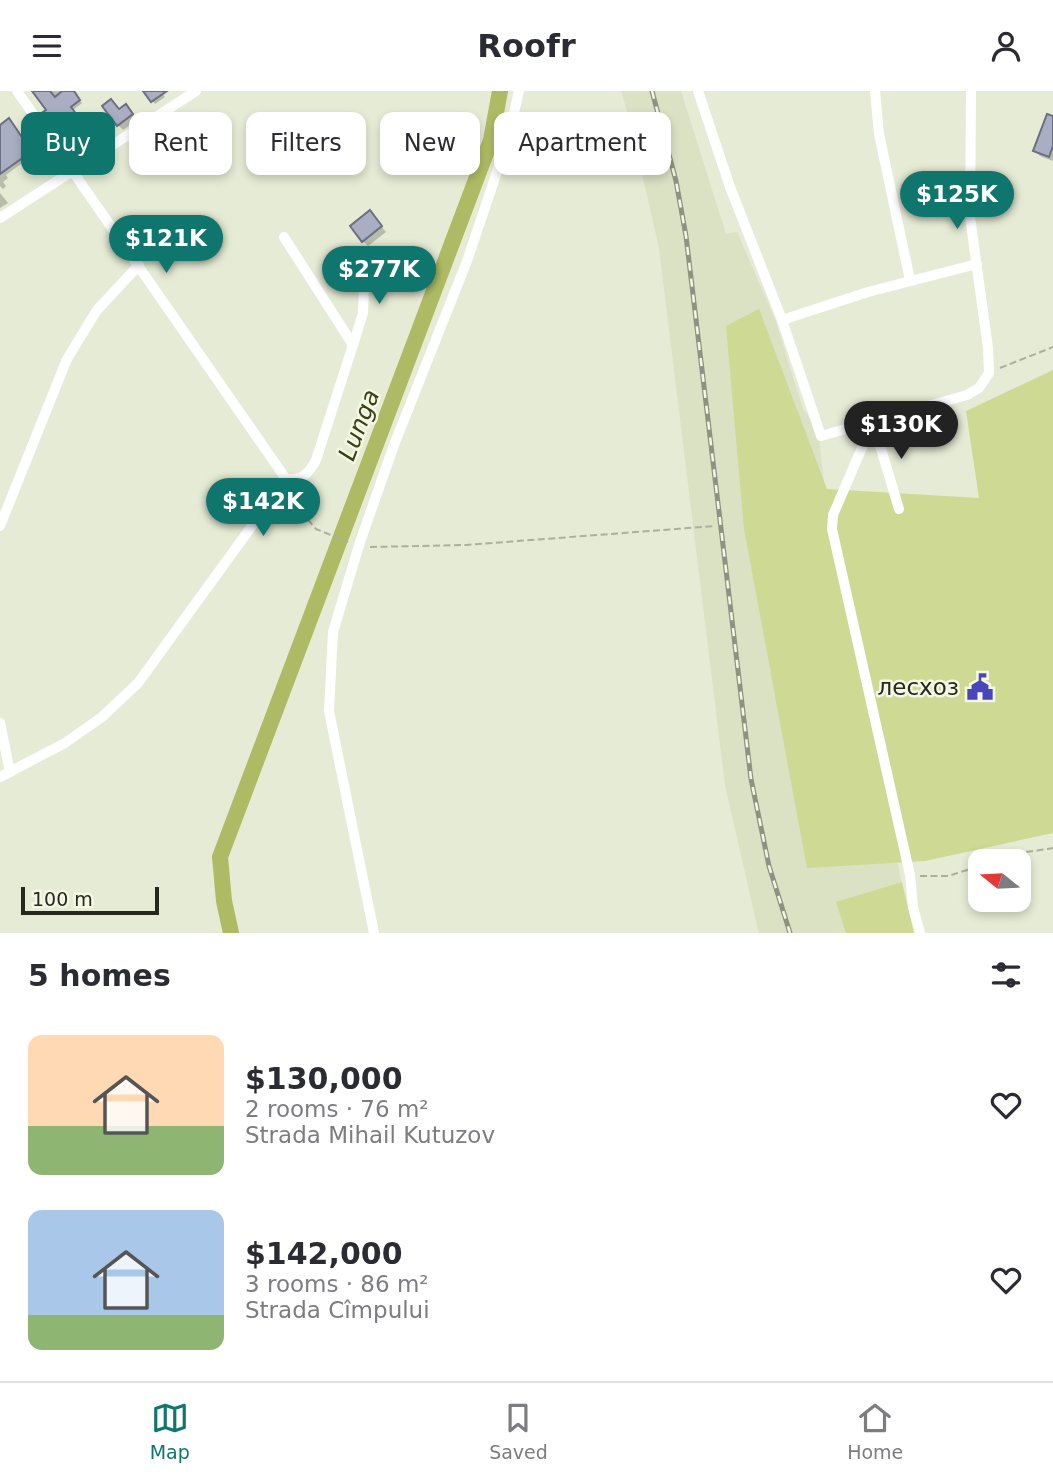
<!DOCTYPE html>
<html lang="en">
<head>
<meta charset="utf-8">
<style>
	:root { --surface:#fff; --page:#f2f2f3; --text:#2b2b33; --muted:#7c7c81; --line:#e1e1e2; --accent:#0f766e }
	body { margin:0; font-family:"DejaVu Sans",sans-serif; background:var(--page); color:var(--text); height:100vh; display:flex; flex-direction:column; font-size:26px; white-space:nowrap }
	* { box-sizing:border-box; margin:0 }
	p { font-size:23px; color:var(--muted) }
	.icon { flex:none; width:38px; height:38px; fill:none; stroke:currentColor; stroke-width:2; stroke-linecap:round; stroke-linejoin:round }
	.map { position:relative; height:842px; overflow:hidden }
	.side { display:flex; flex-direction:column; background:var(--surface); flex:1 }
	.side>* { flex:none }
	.guide { position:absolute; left:21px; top:21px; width:700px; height:63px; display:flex; gap:14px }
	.needle { width:46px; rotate:288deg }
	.controls { position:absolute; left:968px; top:758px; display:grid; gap:14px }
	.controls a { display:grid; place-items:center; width:63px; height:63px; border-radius:14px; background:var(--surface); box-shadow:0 4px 10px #0003; font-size:35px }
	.scale { position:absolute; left:21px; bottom:18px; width:138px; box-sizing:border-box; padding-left:7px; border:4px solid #26271f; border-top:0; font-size:19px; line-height:24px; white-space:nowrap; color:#26271f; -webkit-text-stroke:5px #f4f8e2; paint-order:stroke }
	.price { position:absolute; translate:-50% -60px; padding:0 16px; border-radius:24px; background:var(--accent); color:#fff; font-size:23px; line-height:46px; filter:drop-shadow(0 2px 4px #0008) }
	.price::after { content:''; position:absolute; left:50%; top:42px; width:21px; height:16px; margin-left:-10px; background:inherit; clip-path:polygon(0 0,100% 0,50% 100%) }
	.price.current { background:#222; color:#fff }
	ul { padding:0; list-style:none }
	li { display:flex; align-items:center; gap:21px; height:175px; padding:0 28px }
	li span { display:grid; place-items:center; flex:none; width:196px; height:140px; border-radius:14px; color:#555 }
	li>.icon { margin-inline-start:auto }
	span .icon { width:84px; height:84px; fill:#fffc; stroke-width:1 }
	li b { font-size:30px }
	h2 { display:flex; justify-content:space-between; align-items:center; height:84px; padding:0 28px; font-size:30px }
	.pill { padding:0 24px; border-radius:14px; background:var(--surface); box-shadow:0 4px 10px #0003; font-size:24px; line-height:63px }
	.pill.current { background:var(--accent); color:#fff }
	header { display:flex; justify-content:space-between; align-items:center; height:91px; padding:0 28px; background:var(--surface); font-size:32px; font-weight:700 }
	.menu { display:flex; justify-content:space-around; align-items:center; height:98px; border-top:2px solid var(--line); background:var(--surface); font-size:19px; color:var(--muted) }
	.menu a { display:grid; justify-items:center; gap:4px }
	.menu .current { color:var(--accent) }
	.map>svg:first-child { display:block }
</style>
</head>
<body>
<header><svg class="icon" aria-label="menu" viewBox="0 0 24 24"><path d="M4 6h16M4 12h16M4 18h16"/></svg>Roofr<svg class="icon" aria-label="person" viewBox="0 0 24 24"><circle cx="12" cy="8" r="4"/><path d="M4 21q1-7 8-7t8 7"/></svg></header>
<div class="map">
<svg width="1053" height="842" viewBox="0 0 1053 842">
	<rect width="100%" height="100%" fill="#e6ebd5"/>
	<path fill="#dbe1c3" d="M621,0H681L726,143L737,141L775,228L803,318L818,337L829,438L912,842H759L758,839L725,694L659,157L630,30Z"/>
	<g fill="#ced994">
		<path d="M759,218L827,398L979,407L966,320L1053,279V742L925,770L807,777L744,438L726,235Z"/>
		<path d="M902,791L914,842H846L836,811Z"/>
	</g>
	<g fill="#0003">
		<path d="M39,0H72L82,12L73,19L82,31L78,34L94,56L80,67L77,64L69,53L72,50L58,32L56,33L53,31Z"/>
		<path d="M146,0H161L165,6L155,13Z"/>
		<path d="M119,20H131L137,29L123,39L118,34Z"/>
		<path d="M1053,27V70L1040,65L1035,60Z"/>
		<path d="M12,33L40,74L32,79L25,70L6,84L8,87L3,91L6,95L3,98L0,95V36Z"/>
		<path d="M0,102L8,112L0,117Z"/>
		<path d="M375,127L386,141L368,155L363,150Z"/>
	</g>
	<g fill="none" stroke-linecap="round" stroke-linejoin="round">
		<path stroke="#afbb64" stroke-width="16" d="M231,842L224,810L220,766L491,49L500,0"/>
	</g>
	<g fill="#aaaec2" stroke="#6c6e81" stroke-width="2">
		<path d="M32,0H50L55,6L62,0H74L80,9L71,16L80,28L76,31L93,52L76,65L66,52L70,50L54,30L51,32L43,21L46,19Z"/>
		<path d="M143,0H167L151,11Z"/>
		<path d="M111,8L119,18L126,13L133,23L117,35L102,15Z"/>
		<path d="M1047,23L1053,25V55L1049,66L1033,60Z"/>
		<path d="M9,27L38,70L28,77L21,68L0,83V34Z"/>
		<path d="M370,119L382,135L362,151L350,135Z"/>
	</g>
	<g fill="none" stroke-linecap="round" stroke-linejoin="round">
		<g stroke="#abaf9e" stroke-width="2" stroke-dasharray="7 3.5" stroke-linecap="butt">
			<path d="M1000,277L1053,256"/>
			<path d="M287,405L316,438L348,451"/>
			<path d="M370,456L466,454L715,435"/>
			<path d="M996,770L1020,762L1053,757"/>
			<path d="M920,785H948L980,775"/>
		</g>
		<g stroke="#fff" stroke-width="10">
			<path d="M17,0L286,388"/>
			<path d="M698,0L730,96L782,229L821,345L967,304L979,297L989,282L988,257L970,126L971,0"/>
			<path d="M875,0L879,43L910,189"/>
			<path d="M0,127L196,0"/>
			<path d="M782,229L868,201L977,173"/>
			<path d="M353,254L363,222L365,169"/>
			<path d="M873,331L833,424L832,438L910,784L913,816L920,842"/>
			<path d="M873,331L899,418"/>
			<path d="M0,435L67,268L97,219L139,174"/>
			<path d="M0,632L10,681"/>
			<path d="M0,686L65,652L102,626L138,592L286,388C302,390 309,382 316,369L353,254L284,146"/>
			<path d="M374,842L329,620L333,541L360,451L394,354L467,170L508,48L519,0"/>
		</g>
		<defs>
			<path id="rail" d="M652,0L676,90L686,145L751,688L769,775L790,842"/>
		</defs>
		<use href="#rail" stroke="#8f9282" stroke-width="5"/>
		<use href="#rail" stroke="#f4f8e2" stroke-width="2.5" stroke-dasharray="8" stroke-linecap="butt"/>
	</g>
	<defs>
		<symbol id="civic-bare" viewBox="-9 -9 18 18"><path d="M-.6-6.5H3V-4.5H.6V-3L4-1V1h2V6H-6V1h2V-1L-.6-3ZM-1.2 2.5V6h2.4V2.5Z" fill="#4945bb" stroke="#f4f8e2" stroke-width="2.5" paint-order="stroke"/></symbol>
	</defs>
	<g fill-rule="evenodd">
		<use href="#civic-bare" x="961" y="577" width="38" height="38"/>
	</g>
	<g text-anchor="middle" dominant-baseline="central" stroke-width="5" stroke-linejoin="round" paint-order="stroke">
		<g font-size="23" fill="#26271f" stroke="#f4f8e2" text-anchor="end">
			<text x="959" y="596">лесхоз</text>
		</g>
		<g font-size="24" font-style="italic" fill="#393e18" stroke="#f4f8e2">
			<text transform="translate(359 334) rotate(-69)">Lunga</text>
		</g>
	</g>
</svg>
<div class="controls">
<a><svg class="needle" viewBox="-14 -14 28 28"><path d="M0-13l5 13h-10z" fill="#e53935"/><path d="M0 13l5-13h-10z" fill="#7c7c81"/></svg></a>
</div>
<div class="scale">100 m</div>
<b class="price" style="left:957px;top:140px">$125K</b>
<b class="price" style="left:166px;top:184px">$121K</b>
<b class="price" style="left:379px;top:215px">$277K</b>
<b class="price current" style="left:901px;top:370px">$130K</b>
<b class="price" style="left:263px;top:447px">$142K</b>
<div class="guide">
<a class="pill current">Buy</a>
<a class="pill">Rent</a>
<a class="pill">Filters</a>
<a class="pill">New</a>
<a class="pill">Apartment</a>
</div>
</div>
<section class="side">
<h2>5 homes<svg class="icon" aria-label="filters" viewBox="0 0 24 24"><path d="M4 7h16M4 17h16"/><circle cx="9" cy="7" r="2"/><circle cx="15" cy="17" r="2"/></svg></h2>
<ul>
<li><span style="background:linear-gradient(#ffd9b3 65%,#8fb573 0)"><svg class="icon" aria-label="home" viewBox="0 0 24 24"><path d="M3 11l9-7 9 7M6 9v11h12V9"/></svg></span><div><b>$130,000</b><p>2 rooms · 76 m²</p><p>Strada Mihail Kutuzov</p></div><svg class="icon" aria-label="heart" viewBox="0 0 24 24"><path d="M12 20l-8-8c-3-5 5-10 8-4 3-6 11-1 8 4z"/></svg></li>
<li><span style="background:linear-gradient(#a9c7e8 75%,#8fb573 0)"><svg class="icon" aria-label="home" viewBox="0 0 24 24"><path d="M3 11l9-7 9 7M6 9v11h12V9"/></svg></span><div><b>$142,000</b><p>3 rooms · 86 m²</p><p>Strada Cîmpului</p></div><svg class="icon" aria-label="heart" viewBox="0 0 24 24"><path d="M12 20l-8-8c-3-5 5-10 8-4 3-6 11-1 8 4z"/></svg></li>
</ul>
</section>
<nav class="menu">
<a class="current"><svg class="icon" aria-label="map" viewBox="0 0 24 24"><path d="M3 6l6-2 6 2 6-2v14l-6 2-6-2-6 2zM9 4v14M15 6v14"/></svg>Map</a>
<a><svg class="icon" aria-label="saved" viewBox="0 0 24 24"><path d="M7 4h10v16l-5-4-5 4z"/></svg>Saved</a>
<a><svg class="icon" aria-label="home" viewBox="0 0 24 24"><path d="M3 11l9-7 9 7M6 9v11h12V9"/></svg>Home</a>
</nav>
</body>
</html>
